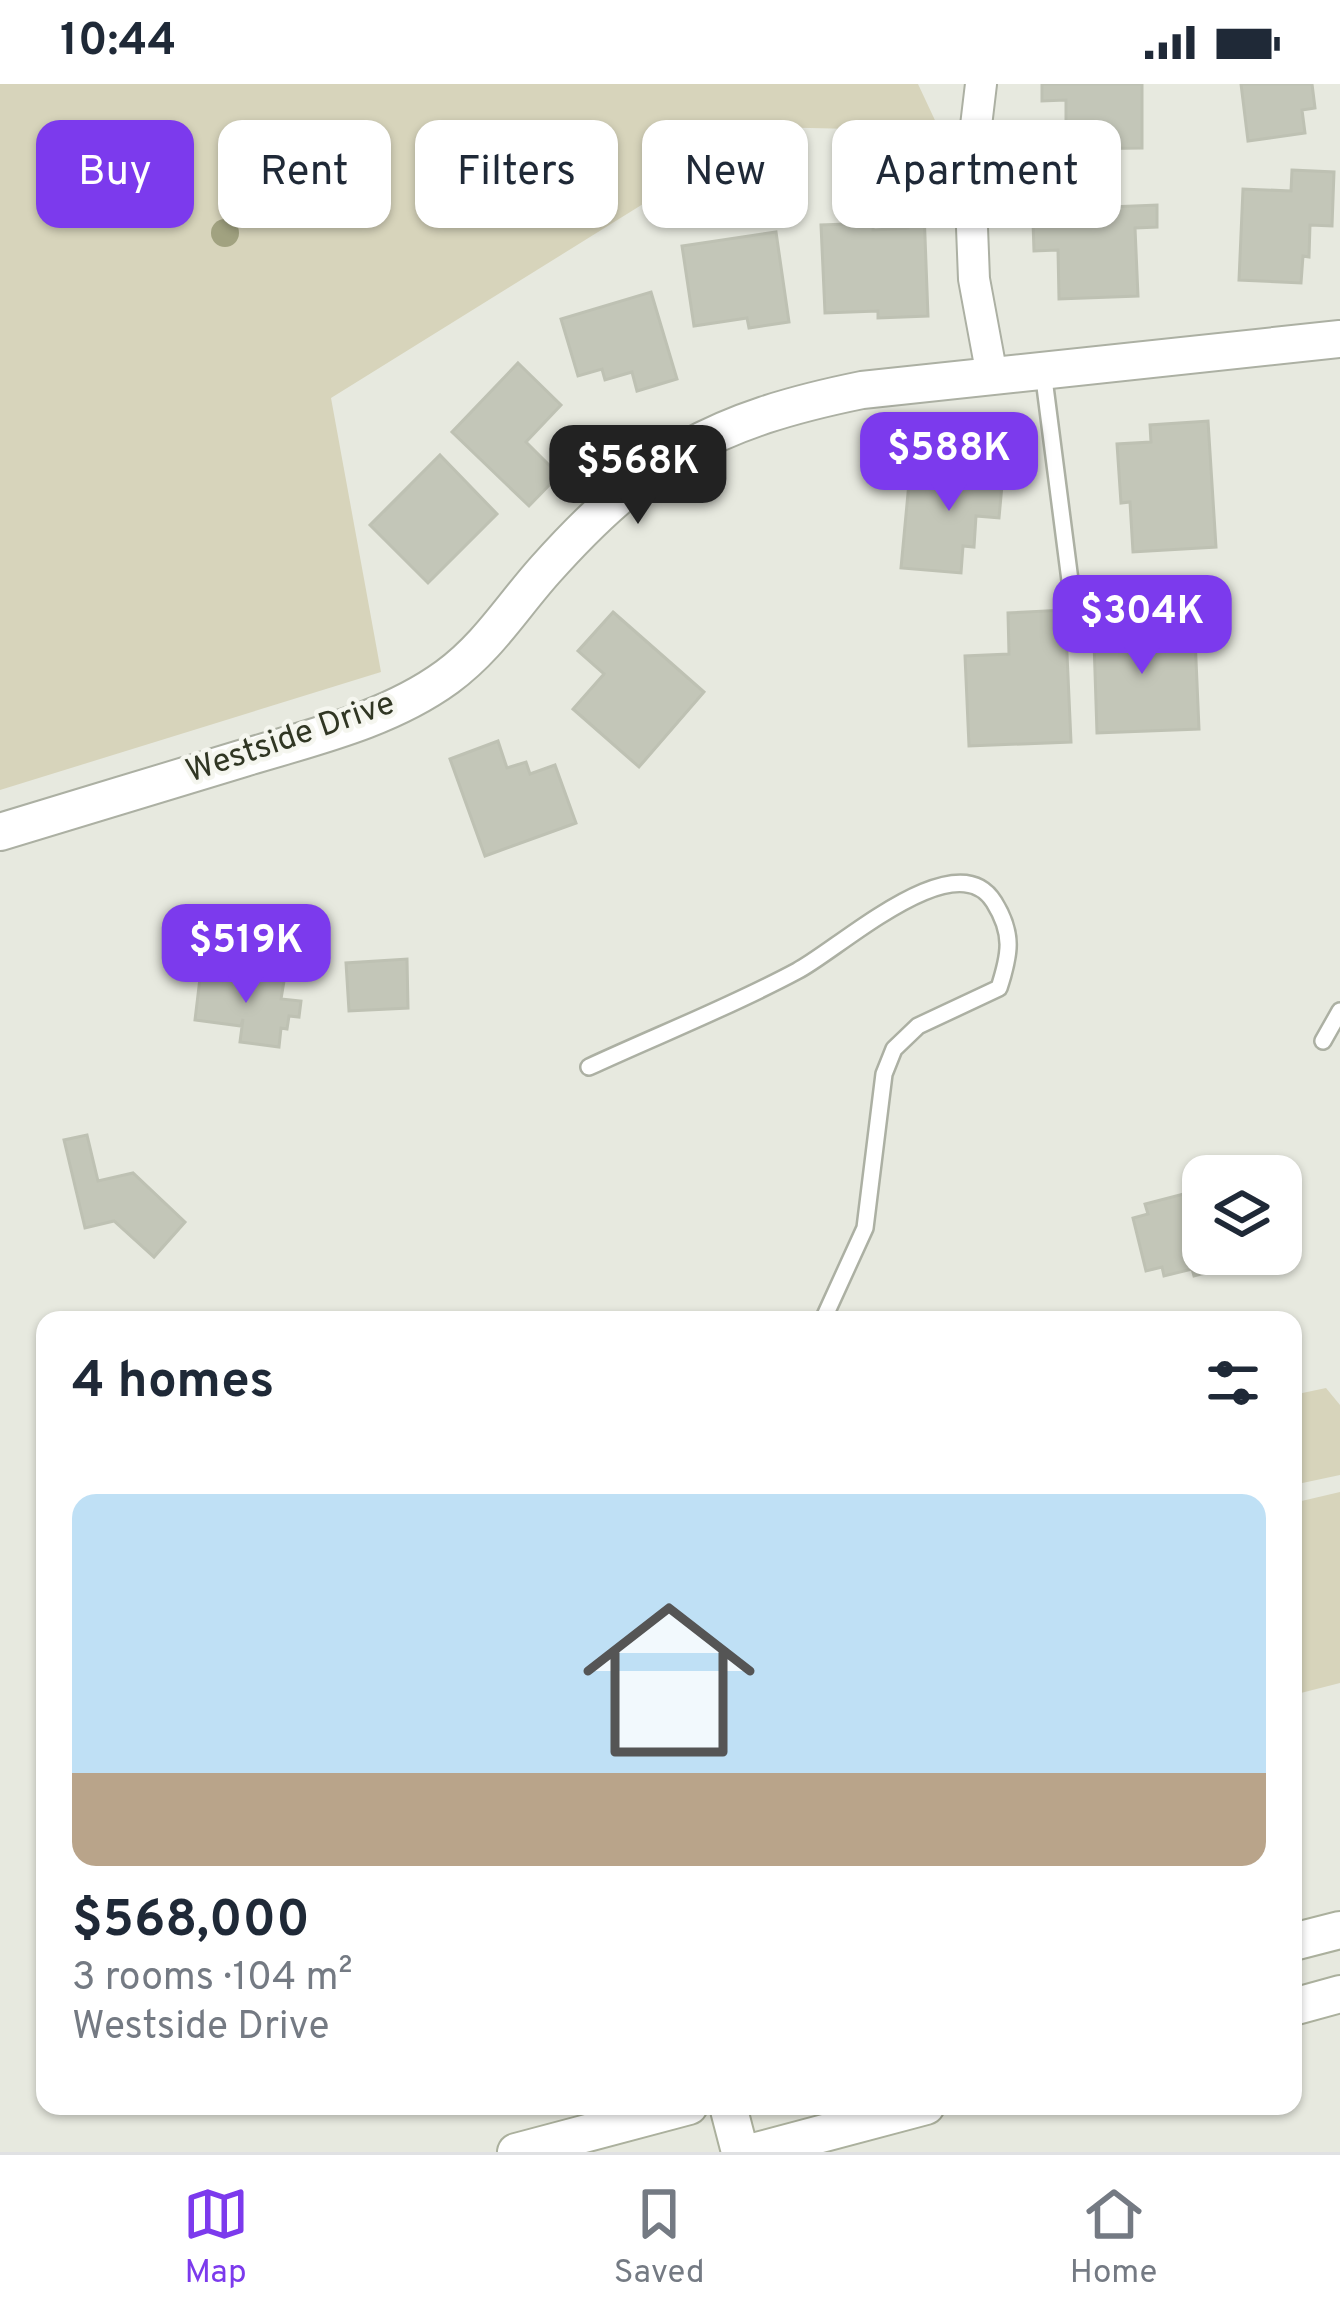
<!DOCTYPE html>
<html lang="en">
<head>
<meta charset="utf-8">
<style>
	:root { --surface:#fff; --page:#f2f2f3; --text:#1f2937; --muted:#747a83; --line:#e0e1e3; --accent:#7c3aed }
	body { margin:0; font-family:Overpass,sans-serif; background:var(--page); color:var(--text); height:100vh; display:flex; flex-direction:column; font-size:45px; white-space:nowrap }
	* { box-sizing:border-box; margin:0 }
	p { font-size:39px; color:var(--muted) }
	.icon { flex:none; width:66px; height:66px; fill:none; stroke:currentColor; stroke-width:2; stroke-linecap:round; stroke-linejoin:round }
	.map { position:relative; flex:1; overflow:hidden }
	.drawer { position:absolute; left:36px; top:1227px; width:1266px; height:804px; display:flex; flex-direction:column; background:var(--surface); border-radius:24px; box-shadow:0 3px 9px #0004 }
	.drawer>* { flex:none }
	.guide { position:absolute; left:36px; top:36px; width:1269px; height:108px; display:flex; gap:24px }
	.fabs { position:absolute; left:1182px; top:1071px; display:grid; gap:24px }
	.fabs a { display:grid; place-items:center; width:120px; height:120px; border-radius:24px; background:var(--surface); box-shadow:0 3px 9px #0004; font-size:60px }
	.price { position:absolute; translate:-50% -102px; padding:0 27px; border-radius:24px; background:var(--accent); color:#fff; font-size:39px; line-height:78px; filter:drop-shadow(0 3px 6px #0008) }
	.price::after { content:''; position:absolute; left:50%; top:72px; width:36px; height:27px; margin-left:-18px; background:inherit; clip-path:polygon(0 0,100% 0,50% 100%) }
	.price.on { background:#222; color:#fff }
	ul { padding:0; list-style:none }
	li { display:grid; align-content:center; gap:24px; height:636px; padding:0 36px }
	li+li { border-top:3px solid var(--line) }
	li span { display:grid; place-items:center; height:372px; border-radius:24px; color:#555 }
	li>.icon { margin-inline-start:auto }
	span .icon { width:216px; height:216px; fill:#fffc; stroke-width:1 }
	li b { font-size:51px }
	h2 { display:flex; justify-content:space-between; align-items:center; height:144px; padding:0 36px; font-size:51px }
	.chip { padding:0 42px; border-radius:24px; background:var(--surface); box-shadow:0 3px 9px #0004; font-size:42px; line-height:108px }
	.chip.on { background:var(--accent); color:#fff }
	.status { display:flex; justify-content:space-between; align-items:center; height:84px; padding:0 60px; background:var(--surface); direction:ltr }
	.status svg { height:33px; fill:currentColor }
	.tab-bar { display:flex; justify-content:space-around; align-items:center; height:168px; border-top:3px solid var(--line); background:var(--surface); font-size:33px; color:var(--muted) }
	.tab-bar a { display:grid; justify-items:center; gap:6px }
	.tab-bar .on { color:var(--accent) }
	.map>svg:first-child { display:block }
</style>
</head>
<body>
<div class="status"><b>10:44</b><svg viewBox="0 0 49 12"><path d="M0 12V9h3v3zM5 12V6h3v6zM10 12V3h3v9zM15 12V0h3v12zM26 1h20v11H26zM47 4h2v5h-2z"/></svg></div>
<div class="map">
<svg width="1340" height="2068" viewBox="0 0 1340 2068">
	<rect width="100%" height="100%" fill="#e7e9df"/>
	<g fill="#d7d4bb">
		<path d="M0,0H918L940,47L767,43L331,314L381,588L0,706Z"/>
		<path d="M1326,1304L1340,1321V1391L1293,1401V1311Z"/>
		<path d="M1340,1408V1599L1293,1611V1419Z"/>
	</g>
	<g fill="#c3c6b8" stroke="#bec1b3" stroke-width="3">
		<path d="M1042,0H1142V64L1066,65V16L1042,17Z"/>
		<path d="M1241,0H1312L1315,24L1302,26L1305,49L1248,57Z"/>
		<path d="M1292,86L1334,88L1332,142L1310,141L1309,173L1303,172L1301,199L1239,196L1243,105L1291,107Z"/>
		<path d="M1108,91L1109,123L1157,121V143L1135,144L1138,212L1059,215L1058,166L1034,167L1032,109L1077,107V92Z"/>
		<path d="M924,127L928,232L878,234V227L825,229L821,141L873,139V146L908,144L907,128Z"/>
		<path d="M776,148L789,238L749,244L747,234L694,242L682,162Z"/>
		<path d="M651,208L677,295L637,307L632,288L605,296L602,285L578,292L561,235Z"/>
		<path d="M518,279L561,321L526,358L559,391L529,422L452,348Z"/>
		<path d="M1208,337L1216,463L1133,468L1130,418L1121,419L1117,360L1151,358L1150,341Z"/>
		<path d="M440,371L497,430L428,499L370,441Z"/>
		<path d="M958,375L1004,379L999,434L976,432L974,463L963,462L961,489L901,484L910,388L957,392Z"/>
		<path d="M1145,525L1146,556L1195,553L1199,645L1097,649L1093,527Z"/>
		<path d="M1065,526L1071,658L969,662L965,572L1009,570L1008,529Z"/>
		<path d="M613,528L704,608L639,683L573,625L604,590L578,567Z"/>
		<path d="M498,657L507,684L526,678L530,690L555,681L576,739L485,772L450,675Z"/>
		<path d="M407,875L408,924L349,927L346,879Z"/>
		<path d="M201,886L284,897L281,915L301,917L299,933L289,932L287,945L281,944L279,963L240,958L243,935L241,942L195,936Z"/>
		<path d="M87,1051L98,1097L133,1089L185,1138L154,1173L114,1137L85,1144L64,1056Z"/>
		<path d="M1203,1105V1170H1243L1219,1176L1221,1185L1194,1192L1192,1185L1164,1192L1162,1183L1146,1187L1133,1134L1148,1130L1145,1120Z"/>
	</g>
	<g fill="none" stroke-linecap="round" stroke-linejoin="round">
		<defs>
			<g id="service">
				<path d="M1043,287L1072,512"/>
				<path d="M1323,957L1340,927"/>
				<path d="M589,983C658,951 730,923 797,887C838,866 956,756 994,818C1014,850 1010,870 999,904L918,942L894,965L884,990L865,1144L823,1236"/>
			</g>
			<path id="minor" d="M981,0L970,92L974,195L992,292"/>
			<path id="tertiary" d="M0,748C81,723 163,699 244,674C313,653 388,636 447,593C488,563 512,523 545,486C645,374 715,336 862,306L1340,255"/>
			<g id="secondary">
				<path d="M1293,1858L1340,1846"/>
				<path d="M1293,1923L1340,1910"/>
				<path d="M728,2022L740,2068"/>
				<path d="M516,2068L689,2022"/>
				<path d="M753,2068L926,2022"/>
			</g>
		</defs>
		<use href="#service" stroke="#acb0a3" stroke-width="20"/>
		<use href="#minor" stroke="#acb0a3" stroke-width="34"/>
		<use href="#tertiary" stroke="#acb0a3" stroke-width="40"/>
		<use href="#secondary" stroke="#abb09d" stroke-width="40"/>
		<use href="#service" stroke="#fff" stroke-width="15"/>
		<use href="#minor" stroke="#fff" stroke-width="30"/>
		<use href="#tertiary" stroke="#fff" stroke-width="36"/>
		<use href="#secondary" stroke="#fff" stroke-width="36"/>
	</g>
	<g fill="#a1a280">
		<circle cx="364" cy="96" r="14"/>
		<circle cx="225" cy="149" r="14"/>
	</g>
	<g text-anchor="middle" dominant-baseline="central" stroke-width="9" stroke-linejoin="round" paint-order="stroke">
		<g font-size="33" fill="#303623" stroke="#f5f6ef">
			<text transform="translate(291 655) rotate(-19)">Westside Drive</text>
		</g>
	</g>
</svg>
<div class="fabs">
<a><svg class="icon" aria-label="layers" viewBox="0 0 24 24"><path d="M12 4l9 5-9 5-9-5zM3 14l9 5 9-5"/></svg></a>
</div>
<b class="price" style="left:949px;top:430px">$588K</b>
<b class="price on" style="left:638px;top:443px">$568K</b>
<b class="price" style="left:1142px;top:593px">$304K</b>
<b class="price" style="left:246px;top:922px">$519K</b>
<div class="guide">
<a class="chip on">Buy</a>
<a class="chip">Rent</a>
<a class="chip">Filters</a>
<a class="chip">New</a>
<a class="chip">Apartment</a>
</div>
<section class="drawer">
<h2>4 homes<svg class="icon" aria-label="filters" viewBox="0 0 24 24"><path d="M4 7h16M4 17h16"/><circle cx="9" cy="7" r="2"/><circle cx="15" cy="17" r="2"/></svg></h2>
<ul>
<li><span style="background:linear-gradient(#bfe0f5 75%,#b9a48a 0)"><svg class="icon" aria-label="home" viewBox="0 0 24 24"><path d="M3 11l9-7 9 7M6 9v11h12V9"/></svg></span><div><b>$568,000</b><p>3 rooms · 104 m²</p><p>Westside Drive</p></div></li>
</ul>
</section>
</div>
<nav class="tab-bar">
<a class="on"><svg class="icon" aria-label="map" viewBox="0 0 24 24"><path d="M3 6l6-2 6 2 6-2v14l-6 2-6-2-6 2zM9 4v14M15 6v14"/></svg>Map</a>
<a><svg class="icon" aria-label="saved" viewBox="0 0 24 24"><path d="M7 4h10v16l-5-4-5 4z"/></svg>Saved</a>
<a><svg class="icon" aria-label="home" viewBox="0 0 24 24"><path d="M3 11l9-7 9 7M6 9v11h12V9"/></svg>Home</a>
</nav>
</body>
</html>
